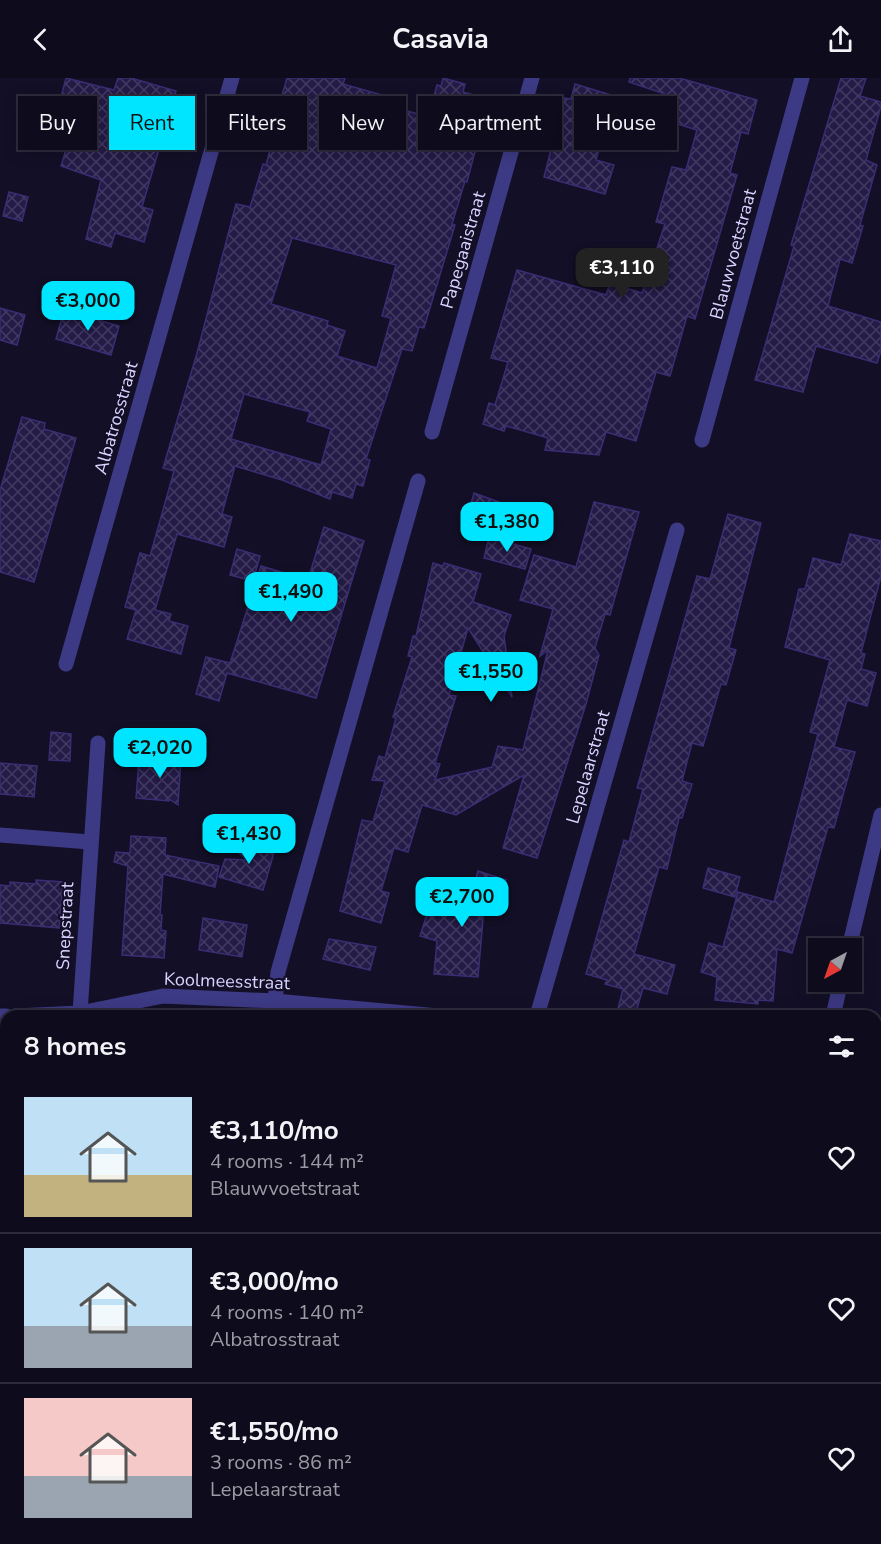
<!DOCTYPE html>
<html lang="en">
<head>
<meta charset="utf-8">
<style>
	:root { --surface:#0e0b1c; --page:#171425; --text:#f1f3f6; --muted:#9b9ba3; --line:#2e2b3b; --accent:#00e5ff }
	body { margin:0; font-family:"Nunito Sans",sans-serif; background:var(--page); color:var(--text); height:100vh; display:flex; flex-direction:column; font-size:22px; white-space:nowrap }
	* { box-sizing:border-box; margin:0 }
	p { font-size:20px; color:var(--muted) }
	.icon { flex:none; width:33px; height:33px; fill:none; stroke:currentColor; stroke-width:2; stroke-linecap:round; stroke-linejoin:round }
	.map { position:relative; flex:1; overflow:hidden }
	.side { position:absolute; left:0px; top:932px; width:882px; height:536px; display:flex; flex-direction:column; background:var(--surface); border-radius:18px 18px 0 0; box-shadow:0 3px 15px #0003,0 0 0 2px var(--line) }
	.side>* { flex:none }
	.guide { position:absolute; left:18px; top:18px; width:846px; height:54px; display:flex; gap:12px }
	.needle { width:39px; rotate:220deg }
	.controls { position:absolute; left:808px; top:860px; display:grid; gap:12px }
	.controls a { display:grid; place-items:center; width:54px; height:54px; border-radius:0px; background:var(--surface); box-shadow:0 3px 15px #0003,0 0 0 2px var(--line); font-size:30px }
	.price { position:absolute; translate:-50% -51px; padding:0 14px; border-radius:12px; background:var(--accent); color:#111; font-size:20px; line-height:39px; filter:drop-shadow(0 2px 3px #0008) }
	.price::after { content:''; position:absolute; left:50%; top:36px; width:18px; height:14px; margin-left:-9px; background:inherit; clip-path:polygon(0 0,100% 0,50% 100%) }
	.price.current { background:#222; color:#fff }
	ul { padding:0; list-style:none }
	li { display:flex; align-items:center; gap:18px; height:150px; padding:0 24px }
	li+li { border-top:2px solid var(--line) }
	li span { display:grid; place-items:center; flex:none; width:168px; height:120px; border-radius:0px; color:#555 }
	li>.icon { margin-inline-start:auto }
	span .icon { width:72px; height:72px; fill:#fffc; stroke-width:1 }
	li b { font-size:26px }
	h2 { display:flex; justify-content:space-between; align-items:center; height:72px; padding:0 24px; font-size:26px }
	.pill { padding:0 21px; border-radius:0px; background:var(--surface); box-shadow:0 3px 15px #0003,0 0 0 2px var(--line); font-size:21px; line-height:54px }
	.pill.current { background:var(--accent); color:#111 }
	header { display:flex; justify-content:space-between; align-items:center; height:78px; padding:0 24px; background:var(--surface); font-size:27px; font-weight:700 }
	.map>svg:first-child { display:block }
</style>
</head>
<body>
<header><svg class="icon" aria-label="back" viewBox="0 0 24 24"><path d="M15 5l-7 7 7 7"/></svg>Casavia<svg class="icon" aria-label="share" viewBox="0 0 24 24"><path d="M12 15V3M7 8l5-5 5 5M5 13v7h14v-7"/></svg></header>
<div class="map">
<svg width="881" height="1466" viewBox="0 0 881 1466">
	<defs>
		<pattern id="building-cross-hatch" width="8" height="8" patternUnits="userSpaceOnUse" patternTransform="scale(1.5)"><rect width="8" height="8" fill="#241b47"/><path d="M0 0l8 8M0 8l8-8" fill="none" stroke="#433b63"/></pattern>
	</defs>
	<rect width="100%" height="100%" fill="#130f26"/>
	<g fill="url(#building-cross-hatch)" stroke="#3b2d73" stroke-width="1.5" fill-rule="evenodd">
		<path d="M66,0L114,12L118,0H131L176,13L142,129L153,132L144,164L115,155L111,169L86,161L101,102L61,88L71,55L53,50Z"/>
		<path d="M287,0H345L343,6L389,19L387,27L428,39L437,7L441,8L443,0L465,6L463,14L489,21L467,104L465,103L452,146L455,147L424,250L419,249L412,273L402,271L366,381L370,382L363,408L356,406L352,420L332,414L330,421L282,402L235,388L222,436L232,439L224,469L177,456L155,532L171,536L169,543L188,548L181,576L127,561L136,532L125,529L140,475L150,478L174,393L163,390L197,275L236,126L250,129L263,86L266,87L276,49L273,48ZM292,160L396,187L382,238L391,240L377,290L337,278L345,253L327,247L328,243L271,226ZM244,316L310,334L307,343L331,351L321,387L231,361Z"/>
		<path d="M630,0H679L757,22L748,56L741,54L730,95L737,97L695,241L687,238L670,298L656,294L636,363L606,354L599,377L545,372L548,360L506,348L504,353L483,346L489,325L495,327L508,284L491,280L517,192L606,217L610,205L642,215L665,146L656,144L672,89L686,92L697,52L661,41L668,17L629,4Z"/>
		<path d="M841,0H866L860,18L881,24V28L866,82L877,87L860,147L863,148L852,185L840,181L828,228L881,244V273L877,285L816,268L803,314L755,302L794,168L791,167Z"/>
		<path d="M575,6L621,20L615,40L608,38L596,82L614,87L605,116L544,99L564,20L571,21Z"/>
		<path d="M9,114L28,119L22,143L3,138Z"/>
		<path d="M0,230L25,237L17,267L0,262Z"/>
		<path d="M64,232L119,248L111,277L56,261Z"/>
		<path d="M22,339L45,345L44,351L76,360L34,504L0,494V412Z"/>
		<path d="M474,415L507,427L498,461L464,451Z"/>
		<path d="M594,424L639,434L610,537L605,536L595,570L599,577L586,626L537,780L503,770L524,697L456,737L422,727L408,774L394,770L381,813L389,815L381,845L340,833L362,742L373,744L385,703L372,702L379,678L385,680L396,640L393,639L412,579L408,578L413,558H416L433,485L443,488L444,485L481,496L473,524L511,537L504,558L512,619L468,550L449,617L456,618L435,685L440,686L435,702L492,689L498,668L523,672L548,572L540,578L553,531L520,522L534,477L576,489Z"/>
		<path d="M728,436L761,445L729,570L736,572L726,607L721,606L703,668L692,665L682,703L692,706L682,740H679L667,791L659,789L634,876L675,887L667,916L643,910L635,938H616L623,911L605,906L607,902L586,896L624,762L629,764L643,711L637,710L697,498L710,501Z"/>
		<path d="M324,449L364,463L316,620L227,595L219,623L196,616L206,579L230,585L261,488L308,502Z"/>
		<path d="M850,456L881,463V498L861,575L865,576L861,591L876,595L867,628L847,622L834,669L855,674L834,750L828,749L792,875L777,871L773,923L758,922V926L715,922L717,899L701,894L709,865L723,869L738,814L774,824L818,656L810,654L830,582L785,569L799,511H805L813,480L841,487Z"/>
		<path d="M489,459L531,471L525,491L484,480Z"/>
		<path d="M237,471L260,478L253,503L230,497Z"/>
		<path d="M51,654L71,656L70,683L49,682Z"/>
		<path d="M158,677L181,680L178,727L169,721V723L136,720L139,683L158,684Z"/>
		<path d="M0,685L37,688L34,719L0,716Z"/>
		<path d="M131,758L166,760L165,777L219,788L215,809L163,796L160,837H162L161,852L166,853L164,880L122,877L128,788L114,784L116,774L130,775Z"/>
		<path d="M225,764L276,768L263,812L219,799L225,781L248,782Z"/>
		<path d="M708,790L740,799L735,819L703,810Z"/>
		<path d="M478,793L506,802L496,834L484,830L478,899L434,896L437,863L420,858L429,830L438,833L442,818L469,826Z"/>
		<path d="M36,802L63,804L59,850L0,845V807L10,808V804L36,806Z"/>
		<path d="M203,840L247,847L242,879L199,872Z"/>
		<path d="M329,861L376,869L370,892L323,881Z"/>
	</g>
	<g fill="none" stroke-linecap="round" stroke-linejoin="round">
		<g stroke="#3d3a85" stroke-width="15">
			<path d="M432,354L532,0"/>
			<path d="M702,362L802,0"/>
			<path d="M66,586L232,0"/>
			<path d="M0,757L90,764"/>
			<path d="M849,870L881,737"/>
			<path d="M275,923L278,894L418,403"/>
			<path d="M80,935L98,665"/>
			<path d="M0,938H6"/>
			<path d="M15,938L80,935L163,918L275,923L438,938"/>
			<path d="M537,938L677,452"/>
			<path d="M833,938L841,903"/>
			<path d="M876,974H881"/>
			<path d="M876,1219H881"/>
			<path d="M773,1461L871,1466"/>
			<path d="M685,1466L686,1461"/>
		</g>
	</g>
	<g text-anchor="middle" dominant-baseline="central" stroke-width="4.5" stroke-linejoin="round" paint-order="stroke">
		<g font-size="18" fill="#d9d4ff" stroke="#130f26">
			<text transform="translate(463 172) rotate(-74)">Papegaaistraat</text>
			<text transform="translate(733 176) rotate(-75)">Blauwvoetstraat</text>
			<text transform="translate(116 340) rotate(-74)">Albatrosstraat</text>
			<text transform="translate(588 689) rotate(-74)">Lepelaarstraat</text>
			<text transform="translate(65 848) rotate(-87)">Snepstraat</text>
			<text transform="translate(227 903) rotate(2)">Koolmeesstraat</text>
		</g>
	</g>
</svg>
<div class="controls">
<a><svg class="needle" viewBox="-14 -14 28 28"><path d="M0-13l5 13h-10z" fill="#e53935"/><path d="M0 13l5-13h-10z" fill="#9b9ba3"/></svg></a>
</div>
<b class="price current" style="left:622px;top:221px">€3,110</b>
<b class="price" style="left:88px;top:254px">€3,000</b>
<b class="price" style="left:507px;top:475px">€1,380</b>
<b class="price" style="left:291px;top:545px">€1,490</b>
<b class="price" style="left:491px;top:625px">€1,550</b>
<b class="price" style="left:160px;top:701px">€2,020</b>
<b class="price" style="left:249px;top:787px">€1,430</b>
<b class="price" style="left:462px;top:850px">€2,700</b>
<div class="guide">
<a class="pill">Buy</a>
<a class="pill current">Rent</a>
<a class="pill">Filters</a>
<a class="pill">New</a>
<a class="pill">Apartment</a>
<a class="pill">House</a>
</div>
<section class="side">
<h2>8 homes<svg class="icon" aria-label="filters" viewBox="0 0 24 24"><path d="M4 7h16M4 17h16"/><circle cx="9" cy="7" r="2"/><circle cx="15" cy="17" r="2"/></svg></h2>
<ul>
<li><span style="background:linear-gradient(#bfe0f5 65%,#c2b280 0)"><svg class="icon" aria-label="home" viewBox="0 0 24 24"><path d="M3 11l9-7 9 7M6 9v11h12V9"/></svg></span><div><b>€3,110/mo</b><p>4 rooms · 144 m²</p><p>Blauwvoetstraat</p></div><svg class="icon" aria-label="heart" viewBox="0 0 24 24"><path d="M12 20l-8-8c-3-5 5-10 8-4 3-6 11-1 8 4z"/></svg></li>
<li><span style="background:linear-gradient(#bfe0f5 65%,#9aa5b1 0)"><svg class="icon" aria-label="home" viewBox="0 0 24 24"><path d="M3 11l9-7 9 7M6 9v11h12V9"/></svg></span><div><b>€3,000/mo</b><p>4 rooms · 140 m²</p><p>Albatrosstraat</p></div><svg class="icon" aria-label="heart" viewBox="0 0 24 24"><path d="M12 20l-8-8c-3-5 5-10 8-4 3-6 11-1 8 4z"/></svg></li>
<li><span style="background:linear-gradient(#f6c9c9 65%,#9aa5b1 0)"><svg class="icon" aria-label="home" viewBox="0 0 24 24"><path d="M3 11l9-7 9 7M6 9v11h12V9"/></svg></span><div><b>€1,550/mo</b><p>3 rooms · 86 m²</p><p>Lepelaarstraat</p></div><svg class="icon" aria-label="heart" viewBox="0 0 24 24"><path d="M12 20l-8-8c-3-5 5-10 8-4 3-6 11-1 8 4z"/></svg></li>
</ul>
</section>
</div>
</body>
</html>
